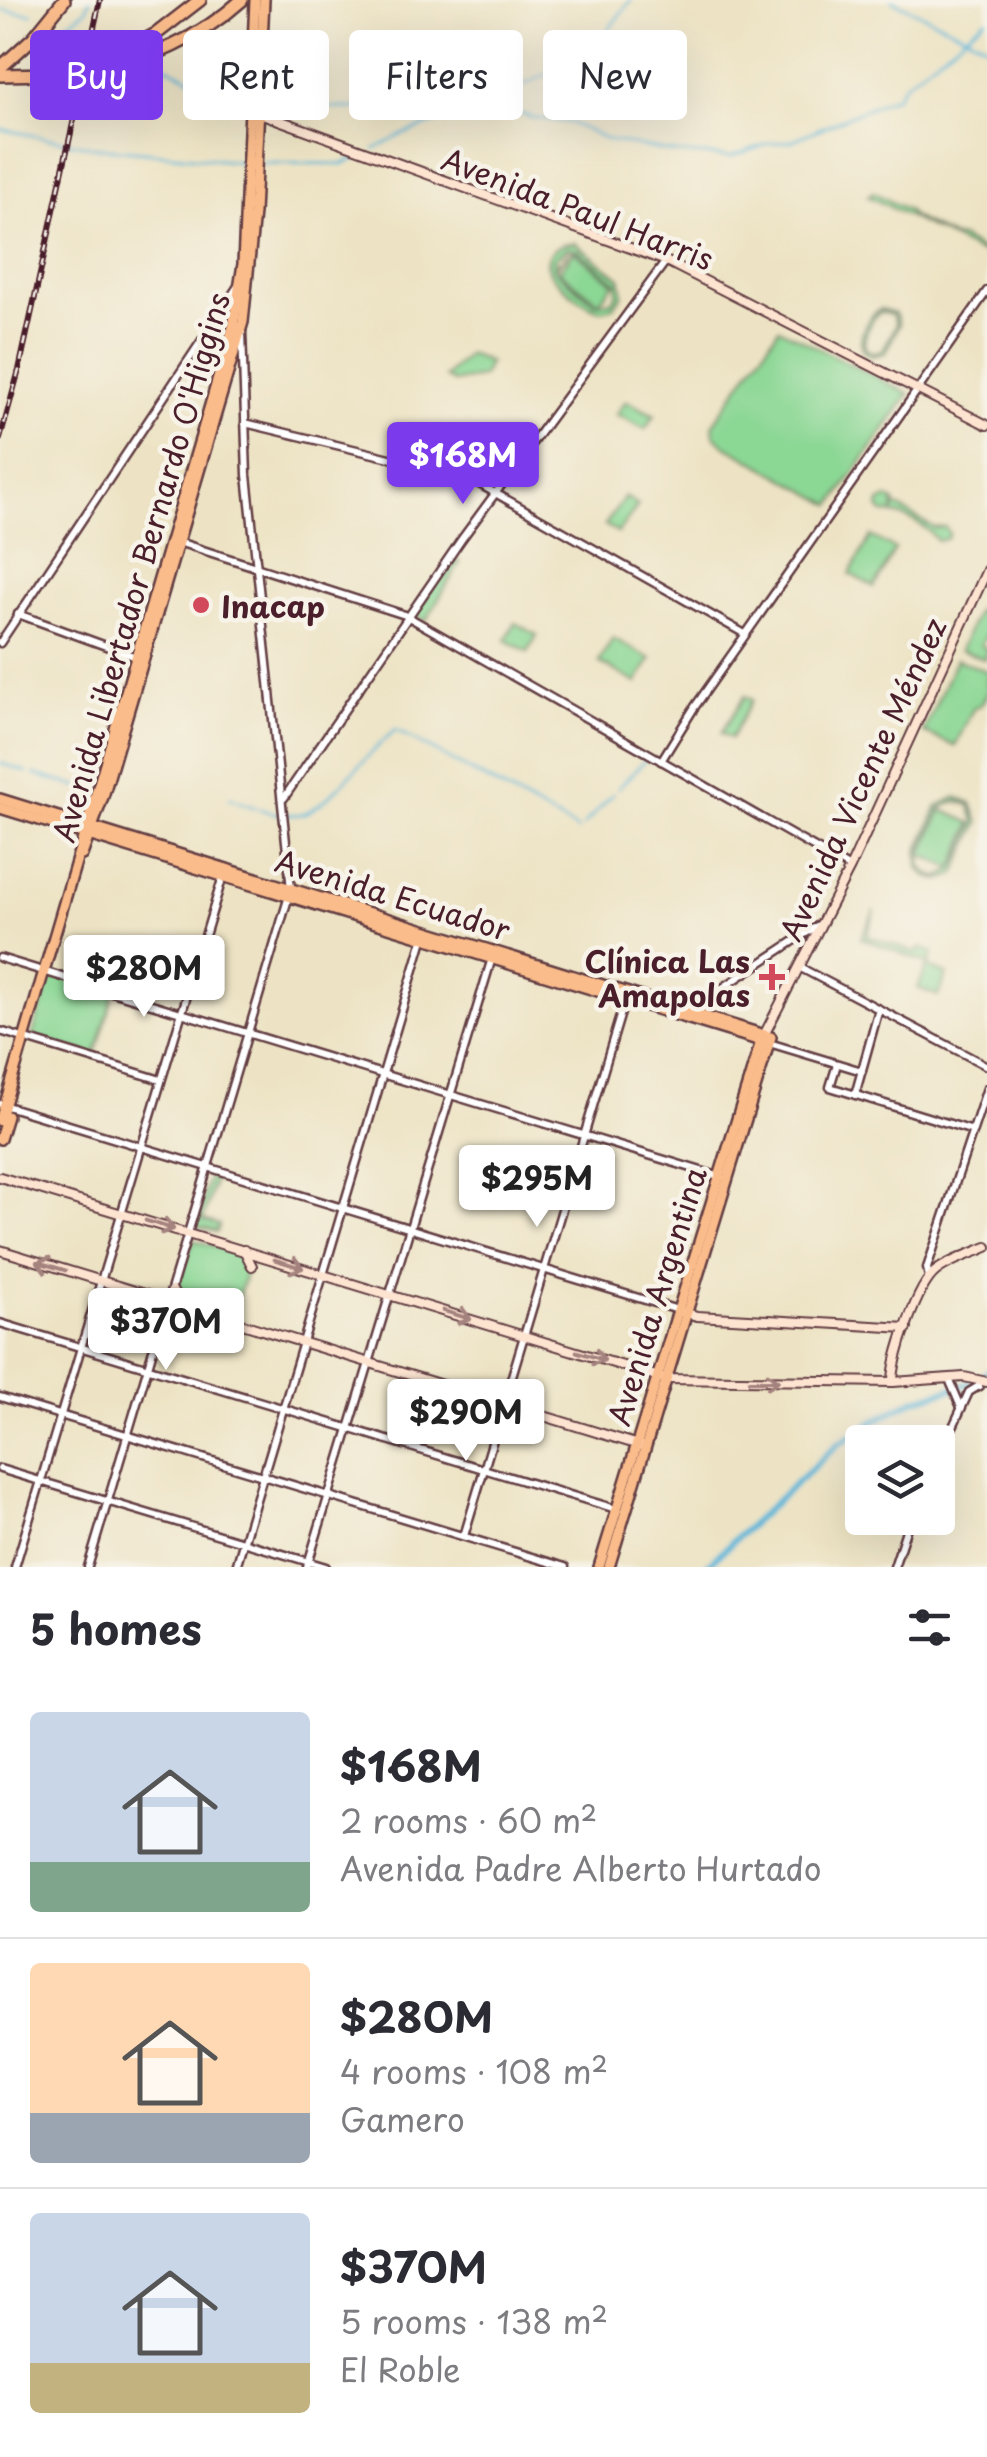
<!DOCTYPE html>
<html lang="en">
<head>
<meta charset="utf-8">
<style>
	:root { --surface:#fff; --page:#f2f2f3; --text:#2b2b33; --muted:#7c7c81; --line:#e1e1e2; --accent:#7c3aed }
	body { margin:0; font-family:"Playpen Sans",sans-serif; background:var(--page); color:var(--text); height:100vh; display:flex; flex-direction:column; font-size:38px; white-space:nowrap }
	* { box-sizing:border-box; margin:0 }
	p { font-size:32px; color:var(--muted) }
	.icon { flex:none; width:55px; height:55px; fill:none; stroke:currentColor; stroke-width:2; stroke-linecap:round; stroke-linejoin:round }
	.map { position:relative; height:1567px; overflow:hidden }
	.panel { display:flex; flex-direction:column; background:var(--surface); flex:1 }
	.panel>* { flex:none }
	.guide { position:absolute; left:30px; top:30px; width:928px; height:90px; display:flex; gap:20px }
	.controls { position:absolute; left:845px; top:1425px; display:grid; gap:20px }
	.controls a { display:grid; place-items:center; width:110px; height:110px; border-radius:10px; background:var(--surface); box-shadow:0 10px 40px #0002; font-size:50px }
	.price { position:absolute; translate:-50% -85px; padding:0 22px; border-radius:10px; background:#fff; color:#222; font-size:32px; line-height:65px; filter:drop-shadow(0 2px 5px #0008) }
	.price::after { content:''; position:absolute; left:50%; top:60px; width:30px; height:22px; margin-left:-15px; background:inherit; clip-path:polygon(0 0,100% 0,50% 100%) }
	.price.active { background:var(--accent); color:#fff }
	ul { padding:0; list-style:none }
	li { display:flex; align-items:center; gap:30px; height:250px; padding:0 30px }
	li+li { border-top:2px solid var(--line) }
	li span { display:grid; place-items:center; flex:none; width:280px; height:200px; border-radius:10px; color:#555 }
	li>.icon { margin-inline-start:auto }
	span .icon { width:120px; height:120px; fill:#fffc; stroke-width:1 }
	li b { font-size:42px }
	h2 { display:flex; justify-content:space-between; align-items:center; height:120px; padding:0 30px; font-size:42px }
	.pill { padding:0 35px; border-radius:10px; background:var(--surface); box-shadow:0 10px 40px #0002; font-size:35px; line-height:90px }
	.pill.active { background:var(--accent); color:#fff }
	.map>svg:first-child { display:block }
</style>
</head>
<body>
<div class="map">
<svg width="987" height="1567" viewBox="0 0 987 1567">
	<rect width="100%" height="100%" fill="#f7f3e8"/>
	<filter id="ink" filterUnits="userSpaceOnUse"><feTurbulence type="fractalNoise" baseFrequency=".01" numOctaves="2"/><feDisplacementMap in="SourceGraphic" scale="20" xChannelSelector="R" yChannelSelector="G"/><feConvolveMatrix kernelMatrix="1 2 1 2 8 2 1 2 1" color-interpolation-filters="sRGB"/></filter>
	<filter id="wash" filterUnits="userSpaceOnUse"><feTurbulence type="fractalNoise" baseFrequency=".0048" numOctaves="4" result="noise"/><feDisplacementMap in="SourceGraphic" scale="40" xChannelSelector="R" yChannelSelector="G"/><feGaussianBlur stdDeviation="2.25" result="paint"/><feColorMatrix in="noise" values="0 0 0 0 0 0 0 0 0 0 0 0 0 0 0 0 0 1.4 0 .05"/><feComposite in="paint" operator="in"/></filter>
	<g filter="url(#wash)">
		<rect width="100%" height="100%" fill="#ede3c4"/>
		<g fill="#8bd794" stroke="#6a7b60" stroke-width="2.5" fill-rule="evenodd">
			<path d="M873,192L907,210L912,216L953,238H961L987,254L976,251L868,196Z"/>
			<path d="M575,243L620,278L623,294L613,307C606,309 603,311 597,309C584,305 558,284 551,274C540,255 558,242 575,243ZM568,248L578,251L616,282L617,293L612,301L596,303L558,273L555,268L570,251L555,267V258Z"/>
			<path d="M574,251L614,283L599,302L559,271Z"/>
			<path d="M881,309L895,313L899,325L885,353L871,356L863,351C857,337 868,315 881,309ZM881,312L892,314L896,325L883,350L872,353L865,348C862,337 871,318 881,312Z"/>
			<path d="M779,328L909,394L832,505L724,445L714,435L713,424Z"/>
			<path d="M468,354L489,362L482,377L453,382L445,377Z"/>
			<path d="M626,401L655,415L645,429L616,414Z"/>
			<path d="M625,497L638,505L618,533L605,525Z"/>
			<path d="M888,498L894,502L893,512L896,506L934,528L945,527L949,533L947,539L937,541C927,525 902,513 883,513L879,508L880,502Z"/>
			<path d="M871,536L895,549L874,587L850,574Z"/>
			<path d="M454,559L460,562L426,621L414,614Z"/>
			<path d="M977,610L987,614V634L981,645L987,649L984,659L960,650Z"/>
			<path d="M515,623L537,635L528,652L506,640Z"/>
			<path d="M613,638L651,659L637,683L599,662Z"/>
			<path d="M956,659L987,671V693L982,704L973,709L955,746L923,732Z"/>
			<path d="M745,696L752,700L731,738L721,733Z"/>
			<path d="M956,797L972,803L979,823L955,874C942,883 928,881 919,868L918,852L938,806ZM956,801L970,805L975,822C966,842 949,900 922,867L921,852L941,808Z"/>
			<path d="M942,810L972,823L953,868L922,855Z"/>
			<path d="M875,910L867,936L917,953L920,948L933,953L929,964L861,938Z"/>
			<path d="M927,966L947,974L938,996L918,988Z"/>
			<path d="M51,974L114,993L95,1056L32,1037Z"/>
			<path d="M210,1174L216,1176L203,1220L219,1225L217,1232L195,1226Z"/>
			<path d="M193,1240L244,1254L248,1264L233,1314L180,1301L175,1292Z"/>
		</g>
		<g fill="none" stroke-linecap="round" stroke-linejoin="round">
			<g stroke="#5bb6d9" stroke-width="2.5">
				<path d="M891,0L987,45"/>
				<path d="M0,10L32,14"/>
				<path d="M60,29L86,10L90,0"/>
				<path d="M52,30L91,31"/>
				<path d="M96,33L115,40L136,35"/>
				<path d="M159,63L245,104"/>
				<path d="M263,107H317"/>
				<path d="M476,107L589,55L631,0"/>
				<path d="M329,108H505L533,118L571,123L608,140L676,153L730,157L768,144L791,141L896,96L904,84L986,19"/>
				<path d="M0,129L94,147L242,162"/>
				<path d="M375,149L402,135L469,110"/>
				<path d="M263,163L342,164L365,155"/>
				<path d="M0,763L27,772"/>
				<path d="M34,774L92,791"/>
				<path d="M618,788L647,758"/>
				<path d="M230,798C251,806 277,818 300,814C327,810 370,748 396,730L578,830"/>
				<path d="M583,826L613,794"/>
			</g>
			<path stroke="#5bb6d9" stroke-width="6" d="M705,1567L837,1445L878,1419L914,1400L978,1381L987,1372"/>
		</g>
	</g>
	<g filter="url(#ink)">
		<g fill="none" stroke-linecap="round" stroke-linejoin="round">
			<defs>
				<g id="tertiary">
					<path d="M245,423L465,476L745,634"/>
					<path d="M178,542L405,615L850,868"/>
					<path d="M18,614L139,658"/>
					<path d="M0,643L238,286"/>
					<path d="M661,761L694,708L987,291"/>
					<path d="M284,798L461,540L666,261"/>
					<path d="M0,958L721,1177"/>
					<path d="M801,968L987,1066"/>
					<path d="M694,1012L701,1002L823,922"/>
					<path d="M0,1031L161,1080"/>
					<path d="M769,1043L862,1071"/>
					<path d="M837,1064L830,1087L973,1131"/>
					<path d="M855,1095L879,1009"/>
					<path d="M0,1104L678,1310"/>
					<path d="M929,1277L927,1268L987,1088"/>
					<path d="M0,1323L616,1509"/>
					<path d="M949,1379L961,1407"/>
					<path d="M0,1397L565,1567"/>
					<path d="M938,1459L969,1392L979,1386"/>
					<path d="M0,1469L326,1567"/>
					<path d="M464,1536L626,996"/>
					<path d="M15,1567L223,876"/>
					<path d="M88,1567L291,889L247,475L242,331"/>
					<path d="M236,1567L424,936"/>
					<path d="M307,1567L492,958"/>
					<path d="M894,1567L910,1518"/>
				</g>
				<g id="secondary">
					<path d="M257,112L666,261L987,425"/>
					<path d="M762,1039L850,868L987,570"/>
					<path d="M0,1177L666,1379L893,1382L964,1377L987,1382"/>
					<path d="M0,1250L642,1446"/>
					<path d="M244,1250L252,1266"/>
					<path d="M172,1290L179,1304"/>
					<path d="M683,1312L697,1316L907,1328"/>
					<path d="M893,1382C893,1358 917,1286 936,1271C950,1260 971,1254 987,1247"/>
				</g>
				<g id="primary">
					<path d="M0,799L771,1037L609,1567"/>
					<path d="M0,808L761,1041L599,1567"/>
					<path d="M82,855L103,797L243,322L254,213L264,0"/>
					<path d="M0,1121L233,327L243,264L255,0"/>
					<path d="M0,1139L7,1116"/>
				</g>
				<g id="motorway">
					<path d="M108,60L156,34L200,0"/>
					<path d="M92,65C146,66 203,35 242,0"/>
					<path d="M0,68L34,37L64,0"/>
					<path d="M0,75L53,74L82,68"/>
				</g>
			</defs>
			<use href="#tertiary" stroke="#623c42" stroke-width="11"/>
			<use href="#secondary" stroke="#623c42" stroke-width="12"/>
			<use href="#primary" stroke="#623c42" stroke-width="14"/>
			<use href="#motorway" stroke="#623c42" stroke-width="16"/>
			<use href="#tertiary" stroke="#fff" stroke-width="6"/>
			<use href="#secondary" stroke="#fde4d1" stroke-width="8"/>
			<use href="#primary" stroke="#fabc8b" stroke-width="9"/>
			<use href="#motorway" stroke="#fabc8b" stroke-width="11"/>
			<defs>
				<path id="rail" d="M0,439L19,370L100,0"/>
			</defs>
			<use href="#rail" stroke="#4a1f2b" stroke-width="6"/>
			<use href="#rail" stroke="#f7f3e8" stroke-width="2.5" stroke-dasharray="8" stroke-linecap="butt"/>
			<defs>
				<path id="motorway-bridge" d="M82,68L90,66"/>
			</defs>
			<use href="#motorway-bridge" stroke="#623c42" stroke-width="16" stroke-linecap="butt"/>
			<use href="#motorway-bridge" stroke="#fabc8b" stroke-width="11"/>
		</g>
		<defs><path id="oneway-shaft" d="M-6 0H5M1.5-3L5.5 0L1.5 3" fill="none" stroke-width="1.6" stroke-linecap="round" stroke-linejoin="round" transform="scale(2.5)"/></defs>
		<g stroke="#a4827e">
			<use href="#oneway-shaft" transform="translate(160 1225) rotate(17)"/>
			<use href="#oneway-shaft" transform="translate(289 1264) rotate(17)"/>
			<use href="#oneway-shaft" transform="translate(51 1266) rotate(-163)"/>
			<use href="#oneway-shaft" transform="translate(457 1315) rotate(17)"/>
			<use href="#oneway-shaft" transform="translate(591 1356) rotate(17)"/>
			<use href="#oneway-shaft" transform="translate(764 1381)"/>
		</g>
	</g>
	<g fill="#d1495b" stroke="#f7f3e8" stroke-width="4">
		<circle cx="201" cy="605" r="10"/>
		<path d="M767 962h10v10h10v10h-10v10h-10v-10h-10v-10h10z"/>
	</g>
	<g text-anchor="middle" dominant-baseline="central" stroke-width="9" stroke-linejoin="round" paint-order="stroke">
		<g font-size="30" fill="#4a1f2b" stroke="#f7f3e8">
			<text transform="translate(578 208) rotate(21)">Avenida Paul Harris</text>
			<text transform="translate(140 567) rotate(-74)">Avenida Libertador Bernardo O'Higgins</text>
			<text transform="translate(862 779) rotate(-65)">Avenida Vicente Méndez</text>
			<text transform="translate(393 894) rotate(17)">Avenida Ecuador</text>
			<text transform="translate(656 1296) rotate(-73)">Avenida Argentina</text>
		</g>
		<g font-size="30" font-weight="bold" fill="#4a1f2b" stroke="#f7f3e8" text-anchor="start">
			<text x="221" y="605">Inacap</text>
			<text x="750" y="960" text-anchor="end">Clínica Las<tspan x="750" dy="34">Amapolas</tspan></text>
		</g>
	</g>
</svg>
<div class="controls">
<a><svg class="icon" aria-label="layers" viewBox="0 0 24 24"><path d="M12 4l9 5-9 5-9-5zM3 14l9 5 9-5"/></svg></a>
</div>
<b class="price active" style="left:463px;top:507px">$168M</b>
<b class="price" style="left:144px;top:1020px">$280M</b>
<b class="price" style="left:537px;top:1230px">$295M</b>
<b class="price" style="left:166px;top:1373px">$370M</b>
<b class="price" style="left:466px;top:1464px">$290M</b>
<div class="guide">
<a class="pill active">Buy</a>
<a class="pill">Rent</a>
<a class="pill">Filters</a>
<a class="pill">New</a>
</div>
</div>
<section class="panel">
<h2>5 homes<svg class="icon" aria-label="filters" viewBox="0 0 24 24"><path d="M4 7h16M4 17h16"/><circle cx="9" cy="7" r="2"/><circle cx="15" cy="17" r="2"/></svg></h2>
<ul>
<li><span style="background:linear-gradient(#c9d6e8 75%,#7fa58c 0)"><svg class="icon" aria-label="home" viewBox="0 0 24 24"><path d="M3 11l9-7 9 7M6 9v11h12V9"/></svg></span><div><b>$168M</b><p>2 rooms · 60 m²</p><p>Avenida Padre Alberto Hurtado</p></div></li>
<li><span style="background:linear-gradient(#ffd9b3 75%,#9aa5b1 0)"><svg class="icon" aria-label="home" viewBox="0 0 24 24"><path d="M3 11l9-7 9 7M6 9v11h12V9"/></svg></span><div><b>$280M</b><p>4 rooms · 108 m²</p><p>Gamero</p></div></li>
<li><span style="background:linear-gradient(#c9d6e8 75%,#c2b280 0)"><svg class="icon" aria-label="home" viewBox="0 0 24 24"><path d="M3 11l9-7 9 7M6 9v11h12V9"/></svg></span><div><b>$370M</b><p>5 rooms · 138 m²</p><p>El Roble</p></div></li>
</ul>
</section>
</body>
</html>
